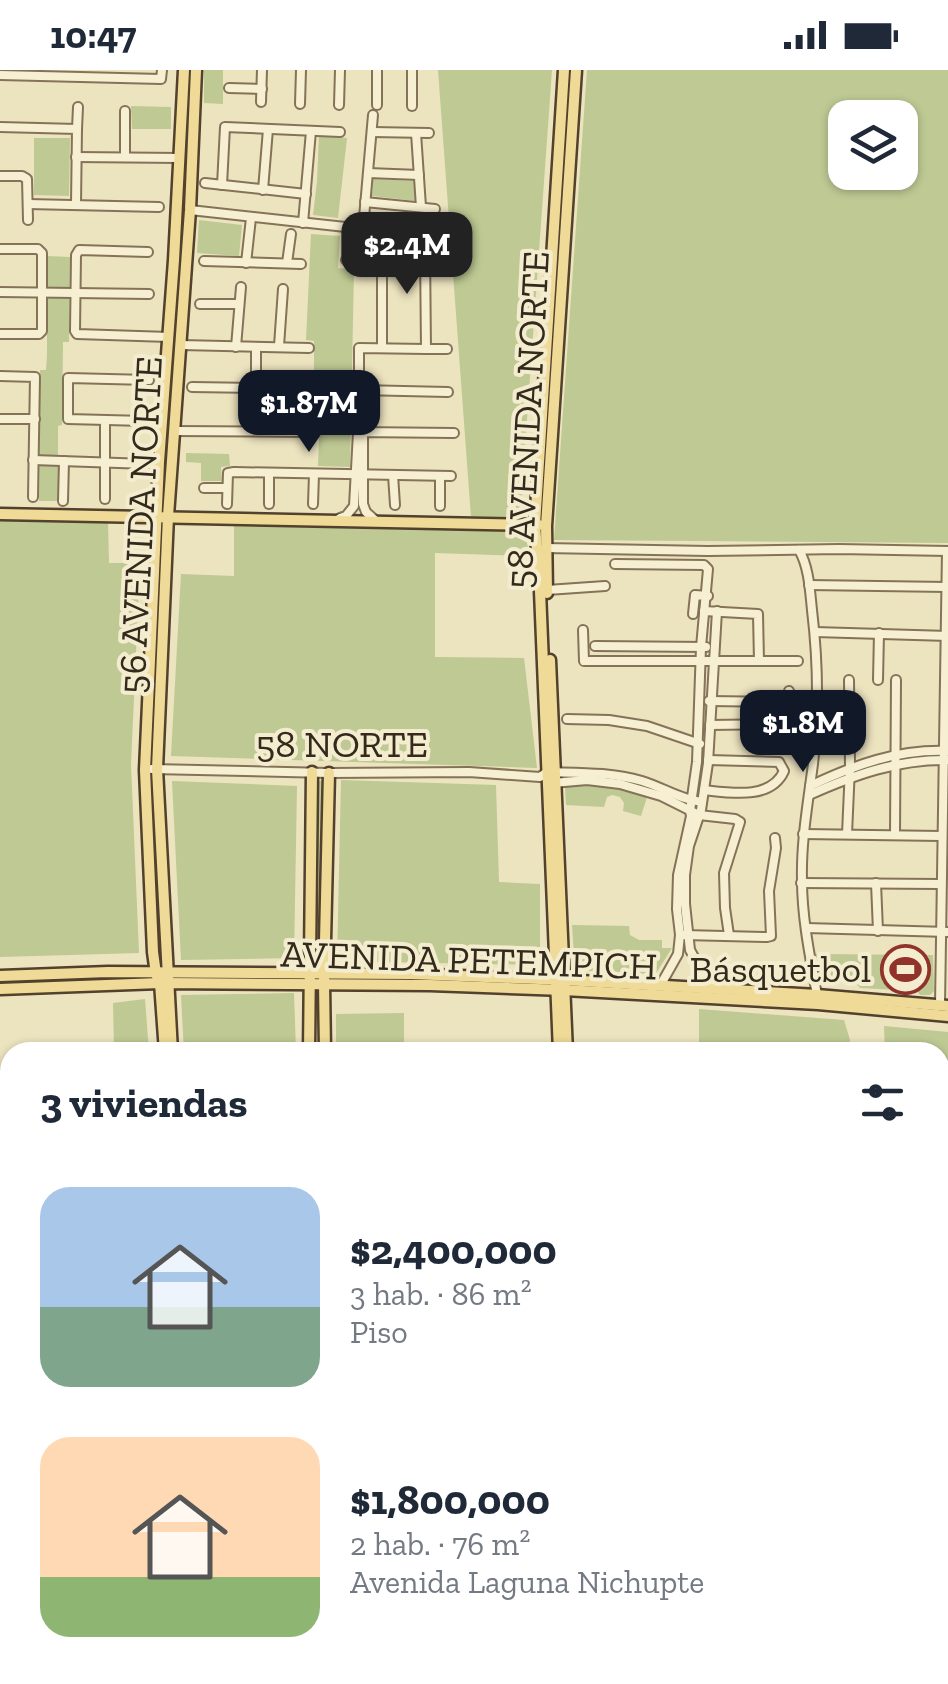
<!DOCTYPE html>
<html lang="es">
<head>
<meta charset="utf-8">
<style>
	:root { --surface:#fff; --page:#f2f2f3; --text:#1f2937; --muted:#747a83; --accent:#111827 }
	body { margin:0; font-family:"Zilla Slab",serif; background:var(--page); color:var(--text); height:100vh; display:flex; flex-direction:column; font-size:38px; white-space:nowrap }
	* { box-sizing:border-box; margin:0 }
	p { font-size:32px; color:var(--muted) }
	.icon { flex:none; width:55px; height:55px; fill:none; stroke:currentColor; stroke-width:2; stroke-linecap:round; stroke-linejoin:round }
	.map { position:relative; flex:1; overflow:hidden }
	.sheet { position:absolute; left:0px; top:972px; width:950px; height:642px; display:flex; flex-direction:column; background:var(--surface); border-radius:30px 30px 0 0; box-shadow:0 2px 8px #0004 }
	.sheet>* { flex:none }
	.fabs { position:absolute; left:828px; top:30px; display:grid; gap:20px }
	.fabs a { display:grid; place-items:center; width:90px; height:90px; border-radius:20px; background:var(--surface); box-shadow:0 2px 8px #0004; font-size:50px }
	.price { position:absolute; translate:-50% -85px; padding:0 22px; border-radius:20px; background:var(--accent); color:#fff; font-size:32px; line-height:65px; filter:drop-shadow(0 2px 5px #0008) }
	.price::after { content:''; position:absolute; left:50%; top:60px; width:30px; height:22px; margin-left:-15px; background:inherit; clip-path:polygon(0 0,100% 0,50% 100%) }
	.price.current { background:#222; color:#fff }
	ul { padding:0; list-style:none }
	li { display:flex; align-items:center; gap:30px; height:250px; padding:0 40px }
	li span { display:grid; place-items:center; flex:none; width:280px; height:200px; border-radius:30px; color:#555 }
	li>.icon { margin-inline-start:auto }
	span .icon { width:120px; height:120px; fill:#fffc; stroke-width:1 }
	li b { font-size:42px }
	h2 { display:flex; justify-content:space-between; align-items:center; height:120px; padding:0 40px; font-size:42px }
	.status { display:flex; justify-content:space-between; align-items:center; height:70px; padding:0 50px; background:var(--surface); direction:ltr }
	.status svg { height:28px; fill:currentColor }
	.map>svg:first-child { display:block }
</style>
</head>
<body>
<div class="status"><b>10:47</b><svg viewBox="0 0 49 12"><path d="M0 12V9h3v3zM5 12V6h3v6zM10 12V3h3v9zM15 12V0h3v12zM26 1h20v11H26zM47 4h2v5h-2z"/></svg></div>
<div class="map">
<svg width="948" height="1614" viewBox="0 0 948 1614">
	<rect width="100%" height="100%" fill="#ece3bf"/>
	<g fill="#bec994" fill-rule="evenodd">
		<path d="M204,0H223V34L204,33Z"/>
		<path d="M438,0H552L520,447H471Z"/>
		<path d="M587,0H948V473L554,470ZM845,48H900V102H845Z"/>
		<path d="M131,36L171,37V59H132Z"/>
		<path d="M319,66L347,68L338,148L313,145L317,112Z"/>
		<path d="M34,68H70L69,126L34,125Z"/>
		<path d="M373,109L414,111L416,131L372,126Z"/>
		<path d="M199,150L242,155L239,186L197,183Z"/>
		<path d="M311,164L340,166L338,198L354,200L350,397L318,396L320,339L314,338V271L306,270Z"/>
		<path d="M47,186L70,187L69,272H63L62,355L58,356V431H39L40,300H46L47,285Z"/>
		<path d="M186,383L229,384L230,396L221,397L222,411H201V393L186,392Z"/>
		<path d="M0,451H108L109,493H140L131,695L139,883L0,887Z"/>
		<path d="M234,454L520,460L527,462L528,486L435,483V587L524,588L537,698L171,686L181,504L234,506Z"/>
		<path d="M321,710L323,712L318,891L316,892L313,889L318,713Z"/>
		<path d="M341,710L496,715L499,812L540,814V895L337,891Z"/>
		<path d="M172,711L297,716L294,888L181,890Z"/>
		<path d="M568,714H596L648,724L641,746L623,741L624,733L620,727L612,725L607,727L604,737L566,735L565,716Z"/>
		<path d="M572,855L629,856L630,865L639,870H662V878H672L655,905L575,900Z"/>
		<path d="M814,884L933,885L934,921L930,925H920L917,921L860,918L853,910L833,909L824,916L822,910L818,909Z"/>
		<path d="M294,923L296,982H184L181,925Z"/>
		<path d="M145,929L149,982H69V980L114,979L113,933Z"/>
		<path d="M699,939L844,950L850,970L848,982H699Z"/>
		<path d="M404,943V982H336V944Z"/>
		<path d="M884,956L948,962V1076H940V982H885Z"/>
		<path d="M1,1063H10V1221L0,1220Z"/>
		<path d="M0,1261L10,1262V1605H190V1614H0Z"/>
		<path d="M940,1447L947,1614H604V1605H940Z"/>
	</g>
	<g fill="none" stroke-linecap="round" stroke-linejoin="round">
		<defs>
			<g id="minor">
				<path d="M412,0V36"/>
				<path d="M0,5L161,9L162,0"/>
				<path d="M229,18L262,19"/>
				<path d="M261,32L262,0"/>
				<path d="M300,34L301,0"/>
				<path d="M339,35L340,0"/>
				<path d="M377,35V0"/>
				<path d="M0,57L77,59L76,134"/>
				<path d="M77,59L78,37"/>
				<path d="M372,62L429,63"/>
				<path d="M416,63L421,137"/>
				<path d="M76,87L180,88"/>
				<path d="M125,87V41"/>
				<path d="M368,103L419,105"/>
				<path d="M0,106H22L27,109L28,150"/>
				<path d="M205,113L306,124"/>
				<path d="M222,115L225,57L340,62"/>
				<path d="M263,120L268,59"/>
				<path d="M365,132L435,139"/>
				<path d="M28,134L159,137"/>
				<path d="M190,140L382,161V277"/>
				<path d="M303,153L311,61"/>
				<path d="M363,159L373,45"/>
				<path d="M381,176L425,180L426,279L359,278V320L448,322"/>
				<path d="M0,179H38L42,183V261L39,264H0"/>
				<path d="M425,180L441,182"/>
				<path d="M148,182L79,180L76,185L75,261L77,264L169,267"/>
				<path d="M346,190L380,193"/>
				<path d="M204,191L301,194"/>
				<path d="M246,193L251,148"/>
				<path d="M287,193L291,164"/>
				<path d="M0,222L149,224"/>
				<path d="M200,234H239"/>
				<path d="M181,275L309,278"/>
				<path d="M279,276L283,219"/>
				<path d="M236,277L241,217"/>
				<path d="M426,279H447"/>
				<path d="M0,306L35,307L33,427"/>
				<path d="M192,317L309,319"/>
				<path d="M256,317V277"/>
				<path d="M0,349H35"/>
				<path d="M105,350V429"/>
				<path d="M145,351L68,349V308L149,310"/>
				<path d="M175,361L311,362"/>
				<path d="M363,362V434L366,442L376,451"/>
				<path d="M33,390L147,394L159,392"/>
				<path d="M393,405L395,435"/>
				<path d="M440,406V436"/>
				<path d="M204,418H227"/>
				<path d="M63,431L64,391"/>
				<path d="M227,434L228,403L234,402L451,406"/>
				<path d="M269,434V403"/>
				<path d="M313,434L314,404"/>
				<path d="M340,448L346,446L354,436L358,362L454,363"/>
				<path d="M545,478L708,481L839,479L948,481"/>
				<path d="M799,480C809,497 810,521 812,540C818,591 819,643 813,694C808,733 801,771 802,810C802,848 810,887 817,925"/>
				<path d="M615,494L704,495L708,499L701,577L697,692L690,741L691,746L678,805L677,839L680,865L678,884L660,916"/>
				<path d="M809,515L947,517"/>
				<path d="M547,520L605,516"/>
				<path d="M704,541L758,544L759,591"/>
				<path d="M693,544L695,525L708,526"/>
				<path d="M583,560L584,591H798"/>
				<path d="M815,562L948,566"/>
				<path d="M595,576L706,577"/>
				<path d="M878,610L879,563"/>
				<path d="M709,631L788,632"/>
				<path d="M567,649L609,650L647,656L700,674"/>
				<path d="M710,655L788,654"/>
				<path d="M787,666L789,621"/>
				<path d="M152,699L329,703L469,702L540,707L547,702C580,703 610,702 642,711C662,717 681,730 702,732"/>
				<path d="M553,713L587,710L620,714L661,726L699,745L735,749L740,752L724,803L725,838L729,865"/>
				<path d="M810,716C854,695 898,679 948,681"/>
				<path d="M704,720C731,723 771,730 784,701L779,692L708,690"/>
				<path d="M809,725C854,705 898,689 948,690"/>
				<path d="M803,764L941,766"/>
				<path d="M847,764L850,697L849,610"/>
				<path d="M895,765L896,610"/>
				<path d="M801,813L940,814"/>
				<path d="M876,813L878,861"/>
				<path d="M806,858L948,862"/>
				<path d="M684,865L767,867L771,866L769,821L776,778L775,768"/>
				<path d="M712,919L690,880L685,834V805L689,776L701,740L708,693L717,541"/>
				<path d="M940,935L947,481"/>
				<path d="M940,1093H948"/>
				<path d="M940,1311L948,1310"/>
			</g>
			<g id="major">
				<path d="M0,444L539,455"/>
				<path d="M547,523L546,456L576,0"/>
				<path d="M550,590L567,982"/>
				<path d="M0,906L108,902L411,904L564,910L817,925L948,936"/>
				<path d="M0,919L160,913L430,915L564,920L818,934L948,946"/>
				<path d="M165,982L160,913L156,904L153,882L145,700L159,392L174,190L184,0"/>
				<path d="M172,982L157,699L168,446L190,140L196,0"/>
				<path d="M309,982L312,702"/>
				<path d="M325,982L324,913L329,703"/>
				<path d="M559,982L540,521L535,455L564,0"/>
				<path d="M0,1240L10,1241"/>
				<path d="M940,1248L948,1247"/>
				<path d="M0,1253L10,1254"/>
				<path d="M940,1259L948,1258"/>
				<path d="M201,1605V1614"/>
				<path d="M208,1605L209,1614"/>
				<path d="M314,1605V1614"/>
				<path d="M328,1605V1614"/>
				<path d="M582,1614V1605"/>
			</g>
		</defs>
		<use href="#minor" stroke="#847358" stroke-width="12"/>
		<use href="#major" stroke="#52412d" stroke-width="15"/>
		<use href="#minor" stroke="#f7efd2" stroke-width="8"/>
		<use href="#major" stroke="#efdb97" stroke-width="10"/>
	</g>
	<defs>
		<symbol id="stadium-ring" viewBox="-11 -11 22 22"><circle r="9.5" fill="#f4eccf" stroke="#91332a" stroke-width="1.5"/><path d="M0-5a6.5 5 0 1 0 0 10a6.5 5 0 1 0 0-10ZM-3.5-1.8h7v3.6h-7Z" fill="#91332a"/></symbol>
	</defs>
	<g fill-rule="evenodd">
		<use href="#stadium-ring" x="878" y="872" width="55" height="55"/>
	</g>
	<g text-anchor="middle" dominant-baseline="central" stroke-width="8" stroke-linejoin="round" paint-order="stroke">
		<g font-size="38" fill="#342a1c" stroke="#f4eccf">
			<text transform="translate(527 350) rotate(-87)">58 AVENIDA NORTE</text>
			<text transform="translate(140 455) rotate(-87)">56 AVENIDA NORTE</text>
			<text x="342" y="674">58 NORTE</text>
			<text transform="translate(469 890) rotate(2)">AVENIDA PETEMPICH</text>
		</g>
		<g font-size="38" fill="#342a1c" stroke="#f4eccf" text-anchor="end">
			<text x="871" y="899">Básquetbol</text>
		</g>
	</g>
</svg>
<div class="fabs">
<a><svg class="icon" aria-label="layers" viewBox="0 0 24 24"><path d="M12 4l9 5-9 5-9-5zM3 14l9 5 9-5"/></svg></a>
</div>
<b class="price current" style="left:407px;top:227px">$2.4M</b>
<b class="price" style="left:309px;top:385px">$1.87M</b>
<b class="price" style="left:803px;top:705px">$1.8M</b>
<section class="sheet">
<h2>3 viviendas<svg class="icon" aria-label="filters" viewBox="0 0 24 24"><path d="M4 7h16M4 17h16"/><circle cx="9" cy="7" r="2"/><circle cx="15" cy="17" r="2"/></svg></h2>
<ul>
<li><span style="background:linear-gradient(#a9c7e8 60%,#7fa58c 0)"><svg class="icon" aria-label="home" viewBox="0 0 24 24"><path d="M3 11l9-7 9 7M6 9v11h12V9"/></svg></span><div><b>$2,400,000</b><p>3 hab. · 86 m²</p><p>Piso</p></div></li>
<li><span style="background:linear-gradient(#ffd9b3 70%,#8fb573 0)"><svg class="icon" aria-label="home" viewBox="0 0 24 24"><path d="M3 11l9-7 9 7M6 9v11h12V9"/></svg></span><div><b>$1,800,000</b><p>2 hab. · 76 m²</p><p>Avenida Laguna Nichupte</p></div></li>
</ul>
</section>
</div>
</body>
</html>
